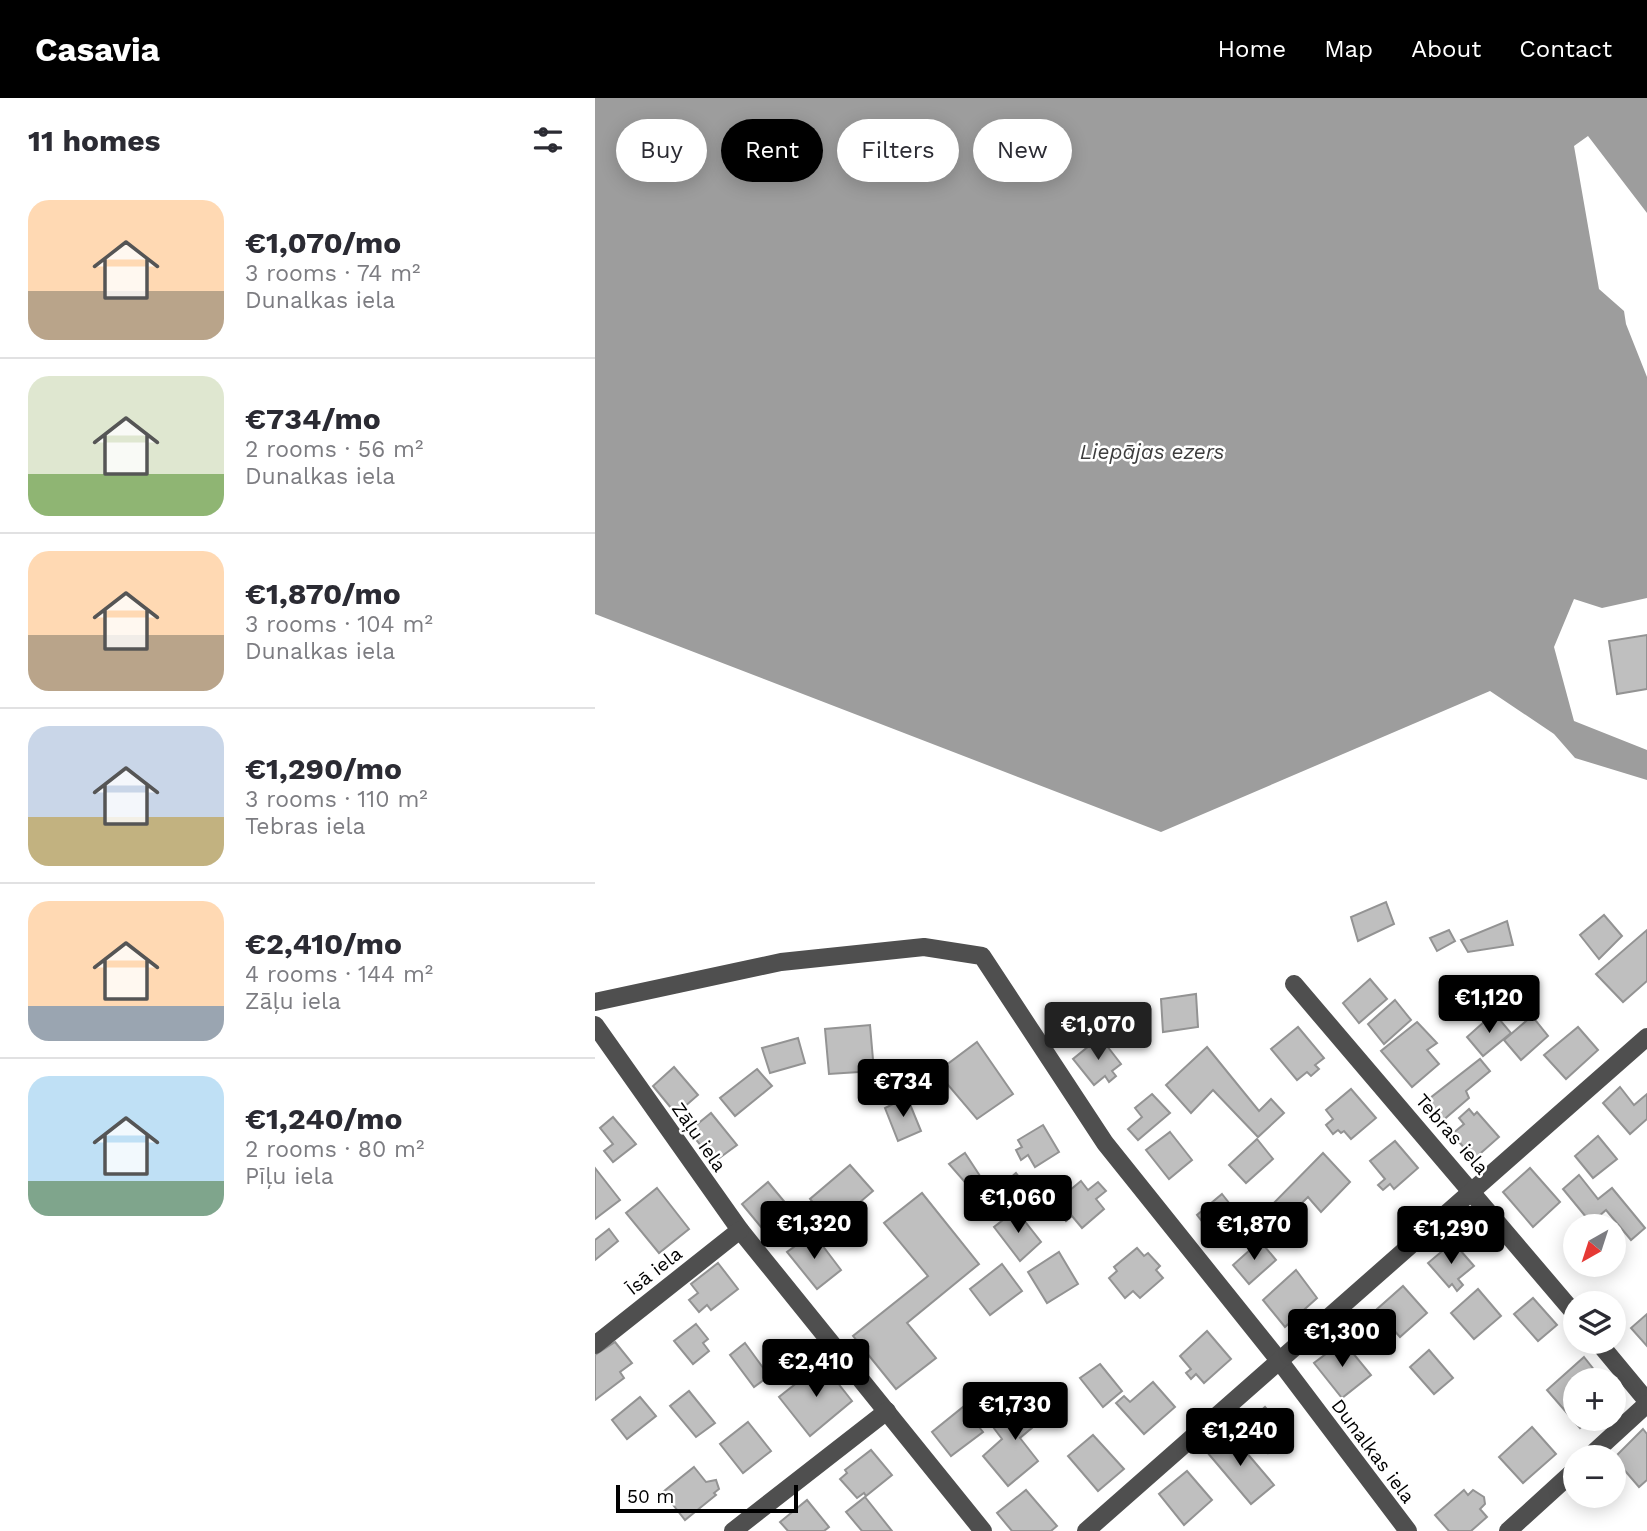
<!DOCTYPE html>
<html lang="en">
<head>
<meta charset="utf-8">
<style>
	:root { --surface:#fff; --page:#f2f2f3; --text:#2b2b33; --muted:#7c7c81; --line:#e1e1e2; --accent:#000 }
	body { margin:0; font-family:"Work Sans",sans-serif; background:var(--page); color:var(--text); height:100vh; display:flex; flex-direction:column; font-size:26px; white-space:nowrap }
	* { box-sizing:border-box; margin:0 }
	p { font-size:23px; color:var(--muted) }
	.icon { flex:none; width:38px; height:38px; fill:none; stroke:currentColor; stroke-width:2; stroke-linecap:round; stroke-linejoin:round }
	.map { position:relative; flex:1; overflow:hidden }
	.panel { display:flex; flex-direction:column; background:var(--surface); width:595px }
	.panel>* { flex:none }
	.guide { position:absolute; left:21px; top:21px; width:665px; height:63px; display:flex; gap:14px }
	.needle { width:46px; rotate:219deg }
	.controls { position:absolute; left:968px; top:1116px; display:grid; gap:14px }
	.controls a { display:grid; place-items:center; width:63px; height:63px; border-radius:50%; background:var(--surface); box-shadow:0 4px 18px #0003; font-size:35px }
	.scale { position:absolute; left:21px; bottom:18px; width:182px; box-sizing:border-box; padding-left:7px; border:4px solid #000; border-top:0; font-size:19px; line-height:24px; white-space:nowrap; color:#000; -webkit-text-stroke:5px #fff; paint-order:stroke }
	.price { position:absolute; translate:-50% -60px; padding:0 16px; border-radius:7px; background:var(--accent); color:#fff; font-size:23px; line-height:46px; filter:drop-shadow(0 2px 4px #0008) }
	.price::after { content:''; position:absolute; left:50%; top:42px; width:21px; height:16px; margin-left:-10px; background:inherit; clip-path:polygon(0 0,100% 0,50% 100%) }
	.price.active { background:#222; color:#fff }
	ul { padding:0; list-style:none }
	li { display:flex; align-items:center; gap:21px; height:175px; padding:0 28px }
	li+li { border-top:2px solid var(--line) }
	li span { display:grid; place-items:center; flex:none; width:196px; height:140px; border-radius:21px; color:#555 }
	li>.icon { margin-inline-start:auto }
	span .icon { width:84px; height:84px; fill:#fffc; stroke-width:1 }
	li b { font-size:30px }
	h2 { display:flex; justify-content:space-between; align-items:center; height:84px; padding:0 28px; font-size:30px }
	.tag { padding:0 24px; border-radius:32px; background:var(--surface); box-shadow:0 4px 18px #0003; font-size:24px; line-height:63px }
	.tag.active { background:var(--accent); color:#fff }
	header { display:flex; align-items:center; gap:42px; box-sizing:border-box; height:98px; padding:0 35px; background:var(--accent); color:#fff }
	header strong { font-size:33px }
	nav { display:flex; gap:38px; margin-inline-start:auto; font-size:24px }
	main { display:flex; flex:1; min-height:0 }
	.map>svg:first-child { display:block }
</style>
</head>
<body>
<header>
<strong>Casavia</strong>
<nav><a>Home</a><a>Map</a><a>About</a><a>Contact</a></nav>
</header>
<main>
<section class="panel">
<h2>11 homes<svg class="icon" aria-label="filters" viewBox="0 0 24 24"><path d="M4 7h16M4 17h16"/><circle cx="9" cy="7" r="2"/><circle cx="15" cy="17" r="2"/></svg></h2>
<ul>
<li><span style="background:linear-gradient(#ffd9b3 65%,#b9a48a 0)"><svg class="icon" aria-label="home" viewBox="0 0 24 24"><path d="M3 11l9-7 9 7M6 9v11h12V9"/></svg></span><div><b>€1,070/mo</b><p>3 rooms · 74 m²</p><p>Dunalkas iela</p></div></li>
<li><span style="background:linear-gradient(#dfe7d0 70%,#8fb573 0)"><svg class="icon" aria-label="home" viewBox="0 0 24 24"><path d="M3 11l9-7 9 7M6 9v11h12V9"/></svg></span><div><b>€734/mo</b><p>2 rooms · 56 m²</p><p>Dunalkas iela</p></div></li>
<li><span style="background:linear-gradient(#ffd9b3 60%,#b9a48a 0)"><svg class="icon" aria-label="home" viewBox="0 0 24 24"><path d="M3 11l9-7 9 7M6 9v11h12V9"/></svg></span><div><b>€1,870/mo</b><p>3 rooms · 104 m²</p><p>Dunalkas iela</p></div></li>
<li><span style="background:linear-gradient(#c9d6e8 65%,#c2b280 0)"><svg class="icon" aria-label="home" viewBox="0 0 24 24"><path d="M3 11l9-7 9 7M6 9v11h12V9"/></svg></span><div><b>€1,290/mo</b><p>3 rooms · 110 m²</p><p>Tebras iela</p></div></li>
<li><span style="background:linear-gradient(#ffd9b3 75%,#9aa5b1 0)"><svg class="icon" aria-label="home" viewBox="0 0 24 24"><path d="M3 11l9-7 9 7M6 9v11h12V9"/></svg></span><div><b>€2,410/mo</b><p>4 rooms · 144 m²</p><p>Zāļu iela</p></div></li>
<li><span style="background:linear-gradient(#bfe0f5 75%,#7fa58c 0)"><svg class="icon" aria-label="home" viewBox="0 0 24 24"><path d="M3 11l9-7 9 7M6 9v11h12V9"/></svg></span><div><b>€1,240/mo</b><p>2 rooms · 80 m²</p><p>Pīļu iela</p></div></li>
</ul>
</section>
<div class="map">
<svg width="1052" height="1433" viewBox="0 0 1052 1433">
	<rect width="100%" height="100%" fill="#fff"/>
	<path fill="#9d9d9d" d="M0,0H1052V115L993,38L979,48L1004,191L1029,213L1031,226L1052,279V500L1007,510L979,501L959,549L979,623L1052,652V682L980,660L959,636L895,593L566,734L0,516Z"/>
	<g fill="#bfbfbf" stroke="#939393" stroke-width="2">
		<path d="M1052,537V591L1022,596L1014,543Z"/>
		<path d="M791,804L799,826L763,843L756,819Z"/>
		<path d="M1009,817L1027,838L1004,861L985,837Z"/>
		<path d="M912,823L918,847L873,854L866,842Z"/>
		<path d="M854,832L860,843L842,853L835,840Z"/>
		<path d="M1052,832V883L1028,904L1001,876Z"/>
		<path d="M775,881L792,901L764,925L748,905Z"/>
		<path d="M601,896L603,929L568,934L566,901Z"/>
		<path d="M800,902L816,922L789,946L773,926Z"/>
		<path d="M899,915L916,935L888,958L872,939Z"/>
		<path d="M937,918L953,938L926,962L909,942Z"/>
		<path d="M822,924L842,945L832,952L844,966L817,989L786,953Z"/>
		<path d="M275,927L279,973L234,976L230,931Z"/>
		<path d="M703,929L729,960L720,967L724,971L716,978L712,974L702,982L676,951Z"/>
		<path d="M983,929L1003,952L971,981L949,957Z"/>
		<path d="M505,939L526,966L517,973L521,978L514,984L510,978L499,987L478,961Z"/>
		<path d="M203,940L210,965L175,975L167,950Z"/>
		<path d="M382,944L418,996L382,1021L342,974Z"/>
		<path d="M612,949L664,1013L676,1001L689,1015L663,1039L618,992L596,1015L571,987Z"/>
		<path d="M885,961L895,973L871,993L874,1000L846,1024L830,1004Z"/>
		<path d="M79,969L103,997L81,1016L58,988Z"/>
		<path d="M162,971L177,988L140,1018L125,1000Z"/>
		<path d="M1025,989L1039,1007L1052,996V1021L1035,1036L1008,1005Z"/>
		<path d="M756,991L781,1020L756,1041L749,1033L746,1035L743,1032L738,1036L731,1027L738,1021L731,1012Z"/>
		<path d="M557,996L575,1015L543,1042L533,1031L547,1019L540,1010Z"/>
		<path d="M312,999L326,1033L303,1043L290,1010Z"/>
		<path d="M874,1011L879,1017L882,1014L904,1039L879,1061L857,1036L869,1026L864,1020Z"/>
		<path d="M116,1015L142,1047L119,1064L94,1033Z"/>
		<path d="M18,1019L41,1046L18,1064L9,1053L18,1046L5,1030Z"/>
		<path d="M448,1027L464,1054L440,1069L433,1057L426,1062L421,1052L427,1049L423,1042Z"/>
		<path d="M575,1034L597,1062L574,1081L551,1052Z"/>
		<path d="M1003,1038L1022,1061L998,1080L980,1058Z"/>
		<path d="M662,1041L678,1061L651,1085L634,1067Z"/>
		<path d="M800,1043L823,1070L799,1091L795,1086L788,1092L783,1087L790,1081L775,1063Z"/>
		<path d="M370,1055L387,1081L375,1090L354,1066Z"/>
		<path d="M728,1055L755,1084L726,1114L713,1099L685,1126L671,1113Z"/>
		<path d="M255,1067L278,1093L237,1128L215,1101Z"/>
		<path d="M0,1070L25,1102L0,1121Z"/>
		<path d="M935,1070L965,1104L938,1129L908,1094Z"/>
		<path d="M421,1075L436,1094L405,1119L391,1101Z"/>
		<path d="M984,1077L1003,1101L1017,1090L1050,1130L1036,1142L1011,1112L996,1125L968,1091Z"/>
		<path d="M486,1083L493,1092L503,1084L511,1093L501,1101L509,1111L487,1130L477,1118L471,1123L467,1118L473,1113L463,1102Z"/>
		<path d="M173,1084L198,1114L171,1135L147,1106Z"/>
		<path d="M62,1090L94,1131L64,1155L31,1115Z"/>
		<path d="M327,1095L384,1166L312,1225L341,1260L301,1291L258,1238L333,1178L289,1125Z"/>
		<path d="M627,1096L650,1125L624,1145L602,1117Z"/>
		<path d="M421,1112L446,1144L425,1163L399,1129Z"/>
		<path d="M14,1131L23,1143L0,1162V1142Z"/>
		<path d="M218,1135L246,1172L222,1191L192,1154Z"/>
		<path d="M665,1143L681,1162L654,1186L638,1167Z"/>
		<path d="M858,1144L879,1168L863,1181L868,1187L862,1193L857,1186L854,1189L833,1165Z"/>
		<path d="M542,1150L549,1158L553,1155L565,1168L561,1172L568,1180L545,1200L538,1193L530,1200L514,1180L522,1173L519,1169Z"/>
		<path d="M464,1154L483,1186L452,1205L433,1174Z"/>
		<path d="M123,1165L143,1191L116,1212L112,1207L104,1214L94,1202L103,1195L96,1186Z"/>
		<path d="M407,1166L427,1193L395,1217L375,1191Z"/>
		<path d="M701,1172L722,1200L690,1229L668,1202Z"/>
		<path d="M808,1188L832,1215L805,1239L797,1230L794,1233L781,1212Z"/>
		<path d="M883,1191L906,1218L879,1241L856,1215Z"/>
		<path d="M938,1200L962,1227L943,1243L919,1216Z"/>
		<path d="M1052,1216V1248L1036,1230Z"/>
		<path d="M101,1226L113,1241L108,1245L114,1253L98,1266L79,1243Z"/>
		<path d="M612,1233L636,1261L609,1285L601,1276L596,1281L591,1275L596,1271L585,1258Z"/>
		<path d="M748,1243L776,1277L747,1300L719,1265Z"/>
		<path d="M20,1244L37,1265L25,1274L29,1280L0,1302V1257Z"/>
		<path d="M150,1245L174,1278L159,1289L135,1257Z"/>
		<path d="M834,1252L858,1280L839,1296L815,1269Z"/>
		<path d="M989,1259L1008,1283H980V1321H995L985,1330L952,1292Z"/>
		<path d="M227,1265L257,1303L215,1338L184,1299Z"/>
		<path d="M505,1266L527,1293L508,1309L485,1280Z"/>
		<path d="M558,1284L580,1309L549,1336L521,1305L529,1298L535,1304Z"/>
		<path d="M94,1293L120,1325L101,1339L75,1308Z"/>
		<path d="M435,1298L451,1318L425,1340L443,1363L413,1388L388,1358L407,1341L398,1329Z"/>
		<path d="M45,1299L61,1318L32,1341L17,1322Z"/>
		<path d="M368,1309L388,1334L356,1358L337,1334Z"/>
		<path d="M670,1309L677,1317L681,1314L691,1325L687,1329L694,1337L673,1355L649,1328Z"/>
		<path d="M153,1324L176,1353L148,1375L125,1346Z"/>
		<path d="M937,1329L961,1356L928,1385L904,1359Z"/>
		<path d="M1048,1331L1052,1336V1382L1044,1389L1019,1360Z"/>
		<path d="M634,1334L679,1387L656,1406L612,1354Z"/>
		<path d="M498,1337L529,1371L503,1393L473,1358Z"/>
		<path d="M276,1352L297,1377L271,1398L269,1395L262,1400L245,1381L252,1375L250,1372Z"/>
		<path d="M99,1369L111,1384L121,1382L124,1391L119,1395L121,1397L90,1422L68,1394Z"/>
		<path d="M592,1373L617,1402L589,1427L564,1396Z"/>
		<path d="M431,1392L462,1428L456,1433H417L402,1415Z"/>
		<path d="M869,1392L873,1397L878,1392L889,1399L890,1406L885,1411L892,1419L876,1433H854L840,1417Z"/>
		<path d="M270,1399L297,1433H267L251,1414Z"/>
		<path d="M212,1402L234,1429L229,1433H193L185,1424Z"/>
	</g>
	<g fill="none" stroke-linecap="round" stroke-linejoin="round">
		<g stroke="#4f4f4f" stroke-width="18">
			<path d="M699,886L980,1216"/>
			<path d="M0,904L186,864L329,849L387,858L510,1045L683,1261L813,1433"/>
			<path d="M0,927L145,1132L388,1433"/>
			<path d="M1003,1244L1052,1303"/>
			<path d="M0,1247L145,1132"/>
			<path d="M993,1360L1052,1306"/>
			<path d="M138,1433L292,1313"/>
			<path d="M491,1433L1052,939"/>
			<path d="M913,1433L980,1372"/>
		</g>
	</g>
	<g text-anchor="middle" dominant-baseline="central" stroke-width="5" stroke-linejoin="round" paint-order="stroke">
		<g font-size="19" fill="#000" stroke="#fff">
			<text transform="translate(857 1036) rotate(49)">Tebras iela</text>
			<text transform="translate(104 1039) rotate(55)">Zāļu iela</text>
			<text transform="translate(59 1173) rotate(-38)">Īsā iela</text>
			<text transform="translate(778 1353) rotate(53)">Dunalkas iela</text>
		</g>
		<g font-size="21" font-style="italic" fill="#3e3e3e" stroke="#fff">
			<text x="557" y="353">Liepājas ezers</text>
		</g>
	</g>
</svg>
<div class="controls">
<a><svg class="needle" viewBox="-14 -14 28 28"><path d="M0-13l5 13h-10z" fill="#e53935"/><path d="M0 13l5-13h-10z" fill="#7c7c81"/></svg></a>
<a><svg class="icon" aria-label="layers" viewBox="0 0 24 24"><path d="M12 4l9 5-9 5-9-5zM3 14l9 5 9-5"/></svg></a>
<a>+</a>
<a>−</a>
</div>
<div class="scale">50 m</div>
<b class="price" style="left:894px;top:937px">€1,120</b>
<b class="price active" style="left:503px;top:964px">€1,070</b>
<b class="price" style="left:308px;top:1021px">€734</b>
<b class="price" style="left:423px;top:1137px">€1,060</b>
<b class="price" style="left:219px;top:1163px">€1,320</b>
<b class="price" style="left:659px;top:1164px">€1,870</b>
<b class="price" style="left:856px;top:1168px">€1,290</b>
<b class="price" style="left:747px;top:1271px">€1,300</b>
<b class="price" style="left:221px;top:1301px">€2,410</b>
<b class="price" style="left:420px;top:1344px">€1,730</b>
<b class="price" style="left:645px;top:1370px">€1,240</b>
<div class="guide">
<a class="tag">Buy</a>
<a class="tag active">Rent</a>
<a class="tag">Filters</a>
<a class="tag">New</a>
</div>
</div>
</main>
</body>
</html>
